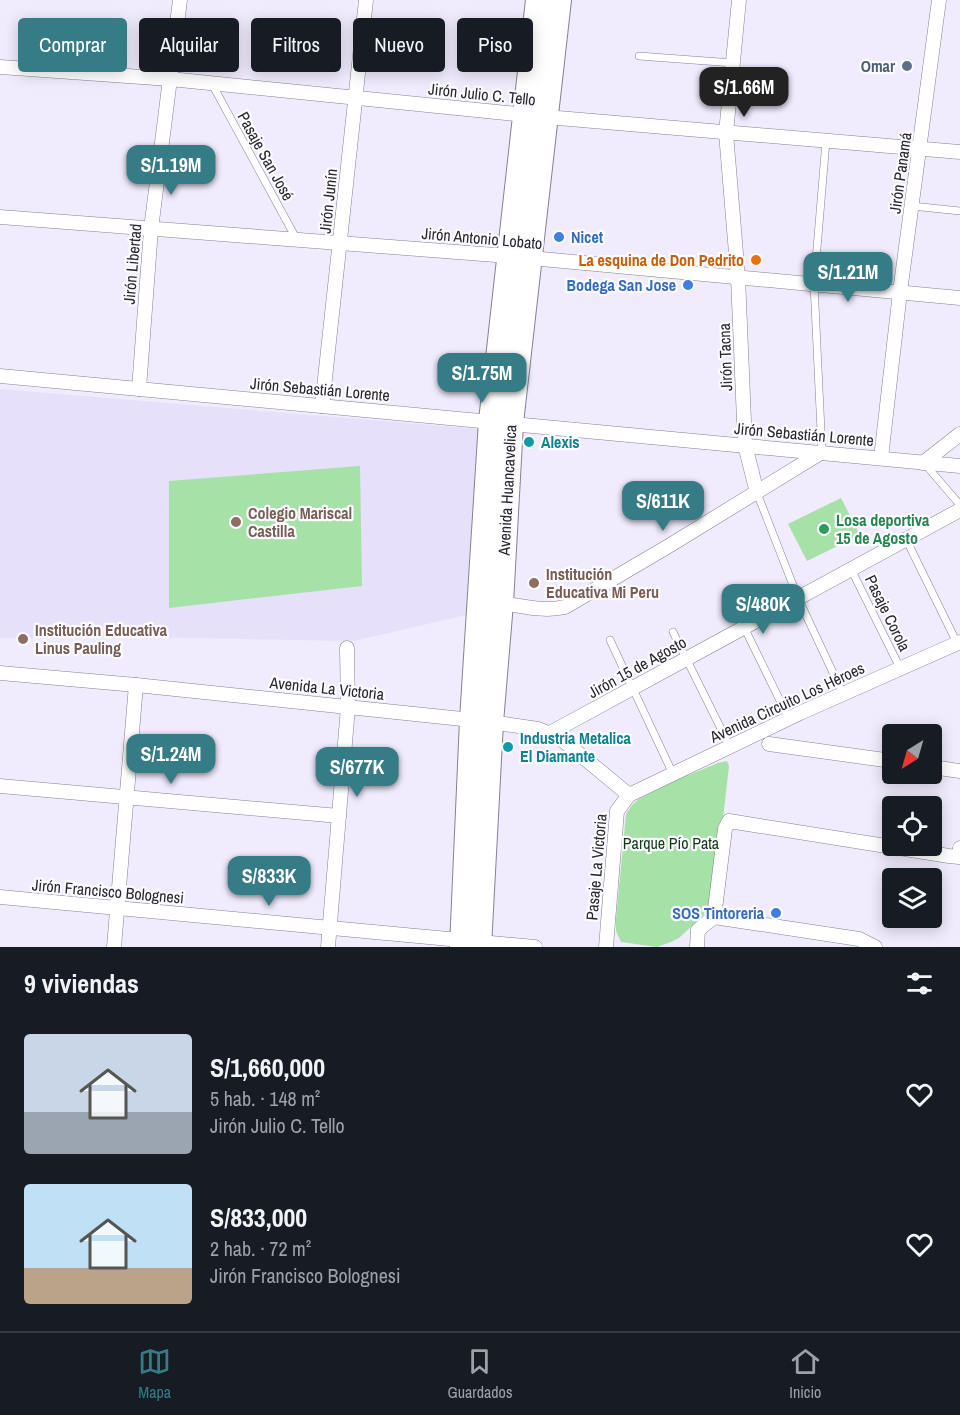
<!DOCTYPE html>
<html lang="es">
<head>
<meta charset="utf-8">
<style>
	:root { --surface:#171b24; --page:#20242c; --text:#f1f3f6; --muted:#9ea1a6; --line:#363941; --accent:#357c87 }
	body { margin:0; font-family:"Archivo Narrow",sans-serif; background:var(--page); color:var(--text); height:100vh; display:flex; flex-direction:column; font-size:22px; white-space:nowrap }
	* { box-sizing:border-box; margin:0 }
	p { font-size:20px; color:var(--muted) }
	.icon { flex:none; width:33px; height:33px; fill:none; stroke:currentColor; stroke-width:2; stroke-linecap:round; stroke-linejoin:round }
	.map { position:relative; height:947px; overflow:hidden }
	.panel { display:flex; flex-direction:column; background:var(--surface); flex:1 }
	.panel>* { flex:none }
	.top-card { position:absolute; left:18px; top:18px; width:600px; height:54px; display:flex; gap:12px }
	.needle { width:39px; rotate:217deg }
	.tools { position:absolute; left:882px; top:724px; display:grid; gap:12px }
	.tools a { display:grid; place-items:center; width:60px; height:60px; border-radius:6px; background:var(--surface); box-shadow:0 3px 15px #0003; font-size:30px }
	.price { position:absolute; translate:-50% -51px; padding:0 14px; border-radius:12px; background:var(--accent); color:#fff; font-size:20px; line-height:39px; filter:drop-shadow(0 2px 3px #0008) }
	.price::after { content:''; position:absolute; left:50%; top:36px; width:18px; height:14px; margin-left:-9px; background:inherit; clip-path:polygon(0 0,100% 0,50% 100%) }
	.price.active { background:#222; color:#fff }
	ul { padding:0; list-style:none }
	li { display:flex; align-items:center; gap:18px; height:150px; padding:0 24px }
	li span { display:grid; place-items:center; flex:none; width:168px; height:120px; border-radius:6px; color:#555 }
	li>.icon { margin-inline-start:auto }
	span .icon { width:72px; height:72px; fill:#fffc; stroke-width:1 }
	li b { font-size:26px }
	h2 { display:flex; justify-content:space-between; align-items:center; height:72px; padding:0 24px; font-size:26px }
	.tag { padding:0 21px; border-radius:6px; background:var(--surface); box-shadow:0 3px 15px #0003; font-size:21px; line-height:54px }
	.tag.active { background:var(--accent); color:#fff }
	.dock { display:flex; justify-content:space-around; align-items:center; height:84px; border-top:2px solid var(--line); background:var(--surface); font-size:16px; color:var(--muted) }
	.dock a { display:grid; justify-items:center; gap:3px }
	.dock .active { color:var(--accent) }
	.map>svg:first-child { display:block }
</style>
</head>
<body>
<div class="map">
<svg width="960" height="947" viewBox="0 0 960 947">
	<rect width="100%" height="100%" fill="#f0ebfd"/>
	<path fill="#e7e0fa" d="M0,389L478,429L466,615L354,641L138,637L0,638Z"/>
	<g fill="#a6e1a7">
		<path d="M360,466L362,586L169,608V481Z"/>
		<path d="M841,498L860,535L807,561L788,524Z"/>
		<path d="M727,761L729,766L713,906L679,938L671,942L657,947L621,942L616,931V920L626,814L633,804L639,799L687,774L689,775L718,763Z"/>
	</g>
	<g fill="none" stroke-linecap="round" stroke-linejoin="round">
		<defs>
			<g id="lane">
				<path d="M639,56L733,63"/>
				<path d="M212,84L297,240"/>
				<path d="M912,206L960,211"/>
				<path d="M822,452L814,284L826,141"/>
				<path d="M924,463L960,505"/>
				<path d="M757,493L798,598L843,694"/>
				<path d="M906,539L957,643"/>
				<path d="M851,569L900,668"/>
				<path d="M744,627L789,719"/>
				<path d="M673,632L730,747"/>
				<path d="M610,640L673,774"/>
			</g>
			<g id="street">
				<path d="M739,0L726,133L738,277L745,445L757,493"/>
				<path d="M0,67L170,79L546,117L960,152"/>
				<path d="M0,217L509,256L960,298"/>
				<path d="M0,376L960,466"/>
				<path d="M139,389L151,229L180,0"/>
				<path d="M322,406L366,0"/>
				<path d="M881,458L900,292L939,0"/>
				<path d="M923,463L960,434"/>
				<path d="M501,603C522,606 544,612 565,607L667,547L822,452"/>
				<path d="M0,673L136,685L491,722L538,729L560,738L629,795"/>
				<path d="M550,733L960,510"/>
				<path d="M769,744L892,761"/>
				<path d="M932,767L960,771"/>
				<path d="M0,786L339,816"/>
				<path d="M0,897L535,947"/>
				<path d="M714,917L725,829L729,821L949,856L959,857L960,848"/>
				<path d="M114,947L136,685"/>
				<path d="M328,947L348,707L347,648"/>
				<path d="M606,947L617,811L629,795L800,713L960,642"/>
				<path d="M697,947L698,930L714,917L859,939L875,947"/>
			</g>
			<g id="highway">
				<path d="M462,947L472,720L491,421L538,0"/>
				<path d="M479,947L491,722L501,603L511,423L559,0"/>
			</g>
		</defs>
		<use href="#lane" stroke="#868192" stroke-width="8"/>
		<use href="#street" stroke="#868192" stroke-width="15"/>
		<use href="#highway" stroke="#868192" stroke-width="26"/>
		<use href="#lane" stroke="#fff" stroke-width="7"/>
		<use href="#street" stroke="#fff" stroke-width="14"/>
		<use href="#highway" stroke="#fff" stroke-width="24"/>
	</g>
	<circle fill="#5c6f8a" stroke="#fcfbff" stroke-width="2" cx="907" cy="66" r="6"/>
	<g fill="#3f7fe0" stroke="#fcfbff" stroke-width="2">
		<circle cx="559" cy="237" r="6"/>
		<circle cx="688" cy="285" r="6"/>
		<circle cx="776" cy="913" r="6"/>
	</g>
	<circle fill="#e8710a" stroke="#fcfbff" stroke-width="2" cx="756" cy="260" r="6"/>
	<g fill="#0f9aa8" stroke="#fcfbff" stroke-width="2">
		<circle cx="529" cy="442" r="6"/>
		<circle cx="508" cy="747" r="6"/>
	</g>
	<g fill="#8d6e63" stroke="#fcfbff" stroke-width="2">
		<circle cx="236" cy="522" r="6"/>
		<circle cx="534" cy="583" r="6"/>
		<circle cx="23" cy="639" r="6"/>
	</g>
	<circle fill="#2e9e5b" stroke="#fcfbff" stroke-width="2" cx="824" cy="529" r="6"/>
	<g text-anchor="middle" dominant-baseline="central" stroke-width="4.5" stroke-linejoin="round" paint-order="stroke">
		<g font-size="16" font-weight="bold" fill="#4e5e75" stroke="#fcfbff" text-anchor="end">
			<text x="895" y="66">Omar</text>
		</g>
		<g font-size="16" fill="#29272d" stroke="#fcfbff">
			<text transform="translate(482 94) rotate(6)">Jirón Julio C. Tello</text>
			<text transform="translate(266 156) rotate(61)">Pasaje San José</text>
			<text transform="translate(900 173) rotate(-82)">Jirón Panamá</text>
			<text transform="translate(328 201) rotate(-84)">Jirón Junín</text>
			<text transform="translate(482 238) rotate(5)">Jirón Antonio Lobato</text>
			<text transform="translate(132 264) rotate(-85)">Jirón Libertad</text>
			<text transform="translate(725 357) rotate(-92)">Jirón Tacna</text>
			<text transform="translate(320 389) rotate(5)">Jirón Sebastián Lorente</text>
			<text transform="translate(804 434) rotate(5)">Jirón Sebastián Lorente</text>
			<text transform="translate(507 490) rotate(-87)">Avenida Huancavelica</text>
			<text transform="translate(888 613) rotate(64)">Pasaje Corola</text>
			<text transform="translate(637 667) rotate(-29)">Jirón 15 de Agosto</text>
			<text transform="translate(327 688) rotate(6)">Avenida La Victoria</text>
			<text transform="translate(787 702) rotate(-25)">Avenida Circuito Los Héroes</text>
			<text transform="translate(596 867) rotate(-85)">Pasaje La Victoria</text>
			<text transform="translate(108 891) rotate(5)">Jirón Francisco Bolognesi</text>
		</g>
		<g font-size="16" font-weight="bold" fill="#366cbe" stroke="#fcfbff" text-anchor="end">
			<text x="571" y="237" text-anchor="start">Nicet</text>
			<text x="676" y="285">Bodega San Jose</text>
			<text x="764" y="913">SOS Tintoreria</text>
		</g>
		<g font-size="16" font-weight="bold" fill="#c56008" stroke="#fcfbff" text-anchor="end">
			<text x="744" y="260">La esquina de Don Pedrito</text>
		</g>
		<g font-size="16" font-weight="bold" fill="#0d838f" stroke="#fcfbff" text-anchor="start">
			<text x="541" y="442">Alexis</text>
			<text x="520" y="738">Industria Metalica<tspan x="520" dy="18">El Diamante</tspan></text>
		</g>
		<g font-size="16" font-weight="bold" fill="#785e54" stroke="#fcfbff" text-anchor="start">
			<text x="248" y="513">Colegio Mariscal<tspan x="248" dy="18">Castilla</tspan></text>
			<text x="546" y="574">Institución<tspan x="546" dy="18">Educativa Mi Peru</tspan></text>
			<text x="35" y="630">Institución Educativa<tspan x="35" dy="18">Linus Pauling</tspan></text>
		</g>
		<g font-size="16" font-weight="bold" fill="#27864d" stroke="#fcfbff" text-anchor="start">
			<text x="836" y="520">Losa deportiva<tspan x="836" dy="18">15 de Agosto</tspan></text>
		</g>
		<g font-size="16" fill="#0f3a14" stroke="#fcfbff">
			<text x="671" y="843">Parque Pío Pata</text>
		</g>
	</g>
</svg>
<div class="tools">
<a><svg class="needle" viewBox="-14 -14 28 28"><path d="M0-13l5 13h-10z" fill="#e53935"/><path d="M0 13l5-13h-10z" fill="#9ea1a6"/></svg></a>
<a><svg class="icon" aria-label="locate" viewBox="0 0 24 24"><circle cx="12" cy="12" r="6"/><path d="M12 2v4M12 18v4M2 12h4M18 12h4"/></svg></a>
<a><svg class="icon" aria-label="layers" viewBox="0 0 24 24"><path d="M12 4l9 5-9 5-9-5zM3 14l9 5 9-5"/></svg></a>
</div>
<b class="price active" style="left:744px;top:118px">S/1.66M</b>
<b class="price" style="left:171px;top:196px">S/1.19M</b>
<b class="price" style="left:848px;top:303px">S/1.21M</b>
<b class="price" style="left:482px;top:404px">S/1.75M</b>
<b class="price" style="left:663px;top:532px">S/611K</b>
<b class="price" style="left:763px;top:635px">S/480K</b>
<b class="price" style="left:171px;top:785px">S/1.24M</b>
<b class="price" style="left:357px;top:798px">S/677K</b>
<b class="price" style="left:269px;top:907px">S/833K</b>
<div class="top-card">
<a class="tag active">Comprar</a>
<a class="tag">Alquilar</a>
<a class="tag">Filtros</a>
<a class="tag">Nuevo</a>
<a class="tag">Piso</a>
</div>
</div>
<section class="panel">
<h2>9 viviendas<svg class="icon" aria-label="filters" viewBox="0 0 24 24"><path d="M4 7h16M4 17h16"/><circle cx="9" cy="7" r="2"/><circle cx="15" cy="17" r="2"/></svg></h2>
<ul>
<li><span style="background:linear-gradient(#c9d6e8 65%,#9aa5b1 0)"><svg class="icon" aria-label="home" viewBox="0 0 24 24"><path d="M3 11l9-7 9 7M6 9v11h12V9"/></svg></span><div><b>S/1,660,000</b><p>5 hab. · 148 m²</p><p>Jirón Julio C. Tello</p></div><svg class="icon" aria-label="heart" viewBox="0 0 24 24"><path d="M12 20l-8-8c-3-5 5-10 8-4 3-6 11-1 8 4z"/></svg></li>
<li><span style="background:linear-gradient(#bfe0f5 70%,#b9a48a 0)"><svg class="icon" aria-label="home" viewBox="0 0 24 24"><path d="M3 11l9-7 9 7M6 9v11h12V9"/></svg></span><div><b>S/833,000</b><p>2 hab. · 72 m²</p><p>Jirón Francisco Bolognesi</p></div><svg class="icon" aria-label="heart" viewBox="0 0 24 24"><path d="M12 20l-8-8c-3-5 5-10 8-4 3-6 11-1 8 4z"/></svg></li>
</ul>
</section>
<nav class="dock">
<a class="active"><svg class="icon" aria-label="map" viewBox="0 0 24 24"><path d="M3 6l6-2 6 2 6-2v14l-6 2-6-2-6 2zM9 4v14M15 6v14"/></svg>Mapa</a>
<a><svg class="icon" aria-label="saved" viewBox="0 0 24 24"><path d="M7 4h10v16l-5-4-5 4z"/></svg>Guardados</a>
<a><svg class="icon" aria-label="home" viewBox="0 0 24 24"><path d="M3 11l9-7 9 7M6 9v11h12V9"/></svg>Inicio</a>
</nav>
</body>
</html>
